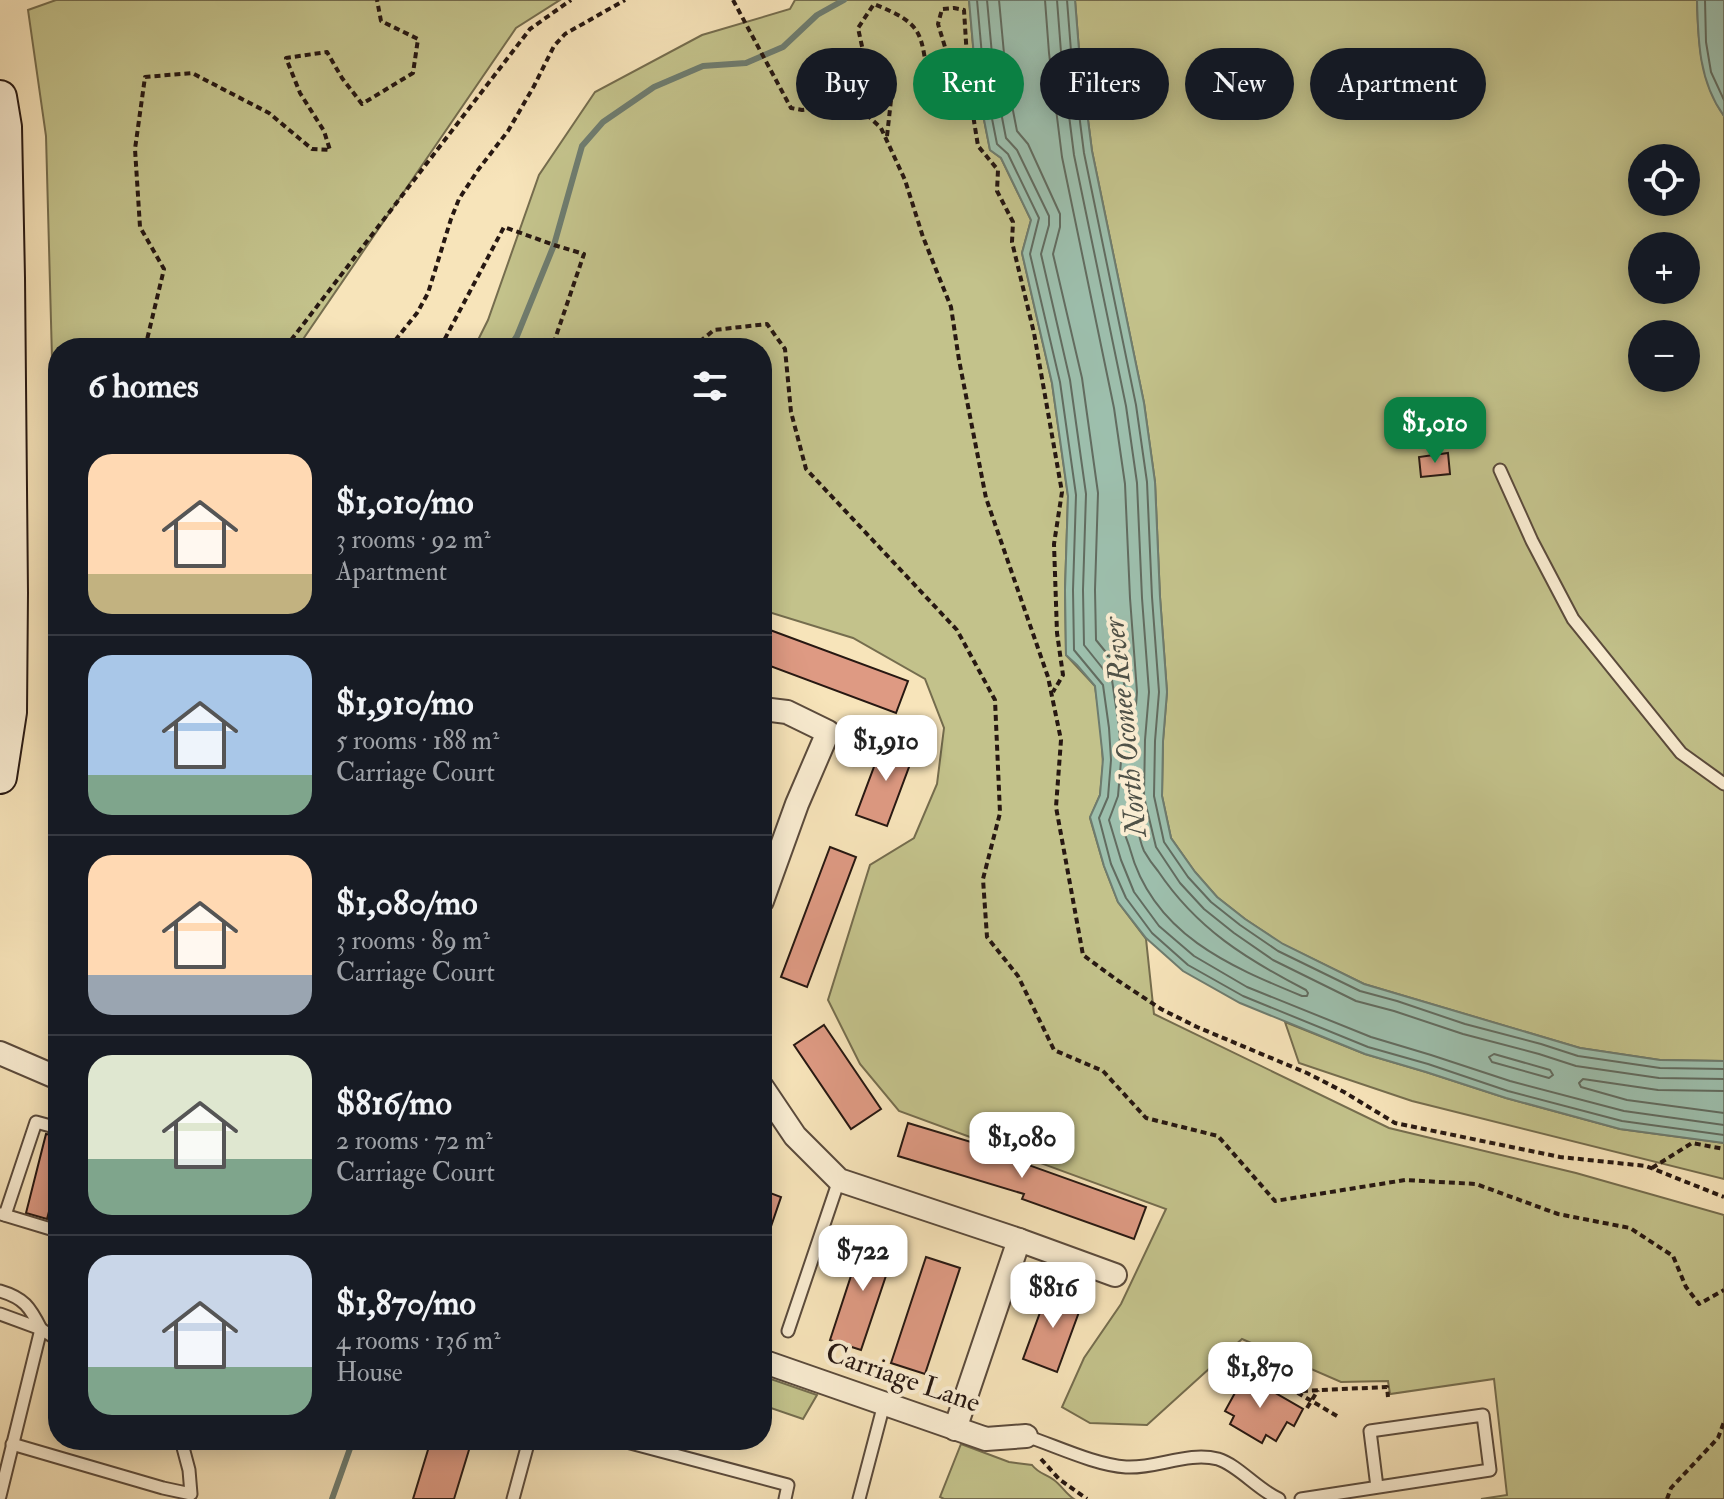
<!DOCTYPE html>
<html lang="en">
<head>
<meta charset="utf-8">
<style>
	:root { --surface:#171b24; --page:#20242c; --text:#f1f3f6; --muted:#9ea1a6; --line:#363941; --accent:#0b8043 }
	body { margin:0; font-family:"IM FELL Double Pica",serif; background:var(--page); color:var(--text); height:100vh; display:flex; flex-direction:column; font-size:30px; white-space:nowrap }
	* { box-sizing:border-box; margin:0 }
	p { font-size:26px; color:var(--muted) }
	.icon { flex:none; width:44px; height:44px; fill:none; stroke:currentColor; stroke-width:2; stroke-linecap:round; stroke-linejoin:round }
	.map { position:relative; flex:1; overflow:hidden }
	.drawer { position:absolute; left:48px; top:338px; width:724px; height:1112px; display:flex; flex-direction:column; background:var(--surface); border-radius:32px; box-shadow:0 4px 20px #0003 }
	.drawer>* { flex:none }
	.banner { position:absolute; left:796px; top:48px; width:760px; height:72px; display:flex; gap:16px }
	.buttons { position:absolute; left:1628px; top:144px; display:grid; gap:16px }
	.buttons a { display:grid; place-items:center; width:72px; height:72px; border-radius:50%; background:var(--surface); box-shadow:0 4px 20px #0003; font-size:40px }
	.price { position:absolute; translate:-50% -68px; padding:0 18px; border-radius:16px; background:#fff; color:#222; font-size:26px; line-height:52px; filter:drop-shadow(0 2px 4px #0008) }
	.price::after { content:''; position:absolute; left:50%; top:48px; width:24px; height:18px; margin-left:-12px; background:inherit; clip-path:polygon(0 0,100% 0,50% 100%) }
	.price.active { background:var(--accent); color:#fff }
	ul { padding:0; list-style:none }
	li { display:flex; align-items:center; gap:24px; height:200px; padding:0 40px }
	li+li { border-top:2px solid var(--line) }
	li span { display:grid; place-items:center; flex:none; width:224px; height:160px; border-radius:24px; color:#555 }
	li>.icon { margin-inline-start:auto }
	span .icon { width:96px; height:96px; fill:#fffc; stroke-width:1 }
	li b { font-size:34px }
	h2 { display:flex; justify-content:space-between; align-items:center; height:96px; padding:0 40px; font-size:34px }
	.pill { padding:0 28px; border-radius:36px; background:var(--surface); box-shadow:0 4px 20px #0003; font-size:28px; line-height:72px }
	.pill.active { background:var(--accent); color:#fff }
	.map>svg:first-child { display:block }
</style>
</head>
<body>
<div class="map">
<svg width="1724" height="1499" viewBox="0 0 1724 1499">
	<rect width="100%" height="100%" fill="#f7e4ba"/>
	<filter id="stains"><feTurbulence type="fractalNoise" baseFrequency=".0025" numOctaves="4"/><feColorMatrix values="0 0 0 0 .2 0 0 0 0 .09 0 0 0 0 .02 0 0 0 .5 -.17"/></filter>
	<radialGradient id="worn" r=".72"><stop offset=".6" stop-color="#630" stop-opacity="0"/><stop offset="1" stop-color="#630" stop-opacity=".3"/></radialGradient>
	<g fill="#c3c28b" stroke="#756d4e" stroke-width="2" fill-rule="evenodd">
		<path d="M56,0H560L516,28L297,348H58V581L46,136L28,10Z"/>
		<path d="M795,0H969L976,79L990,150L1001,158L1031,220L1022,253L1052,383L1068,496L1065,590L1066,655L1095,686L1101,728L1103,764L1100,795L1090,818L1104,866L1118,902L1146,939L1154,1014L1389,1128L1576,1173L1724,1215V1499H1481L1507,1495L1494,1379L1390,1394L1388,1381L1341,1382L1242,1339L1147,1425L1090,1423L1062,1407L1084,1358L1121,1304L1166,1209L899,1111L860,1064L828,1000L870,865L914,838L937,784L944,728L925,679L853,638L762,610V348H474L488,320L539,175L595,92L702,35L790,9Z"/>
		<path d="M1075,0H1697C1698,41 1700,82 1724,116V1061L1660,1060L1580,1048L1364,984L1282,944L1245,919L1217,897L1195,872L1171,838L1162,796L1163,741L1167,692L1160,597L1155,482L1144,403L1092,151L1079,50ZM1642,158H1686V202H1642ZM1642,246H1686V290H1642ZM1642,334H1686V378H1642Z"/>
		<path d="M1285,1022L1365,1054L1426,1072L1506,1098L1620,1129L1724,1143V1179L1412,1101L1299,1063Z"/>
		<path d="M762,1376L817,1395L803,1419L762,1405Z"/>
		<path d="M961,1444L1009,1462L1032,1465C1039,1474 1046,1474 1054,1480C1062,1486 1066,1494 1074,1499H944L940,1497Z"/>
	</g>
	<g fill="#9dbfad" stroke="#6e7c6f" stroke-width="2">
		<path d="M969,0H1075L1079,50L1092,151L1144,403L1155,482L1160,597L1167,692L1163,741L1162,796L1171,838L1195,872L1217,897L1245,919L1283,944L1364,984L1580,1048L1660,1060L1724,1061V1143L1620,1129L1506,1098L1426,1072L1365,1054L1240,1003L1183,971L1146,938L1118,902L1104,866L1090,817L1100,795L1103,759L1095,686L1077,665L1066,655L1065,590L1068,496L1052,383L1022,253L1031,220L1001,158L990,150L976,79Z"/>
		<path d="M1697,0H1724V116C1699,82 1698,41 1697,0Z"/>
	</g>
	<g fill="none" stroke-linecap="round" stroke-linejoin="round">
		<g stroke="#626c60" stroke-width="2">
			<path d="M977,0L984,78L997,144L1008,154L1039,218L1030,254L1060,382L1076,495L1073,590L1074,650L1103,685L1109,728L1111,760L1108,797L1099,818L1111,864L1126,898L1152,933L1188,965L1243,996L1368,1047L1428,1064L1508,1091L1622,1121L1724,1135"/>
			<path d="M987,0L994,76L1006,138L1017,150L1049,216V225L1041,254L1070,380L1086,494L1083,590L1084,645L1112,680L1119,727L1121,761L1118,796L1109,820L1121,860L1134,892L1159,926L1194,956L1247,987L1371,1037L1431,1055L1510,1081L1624,1111L1724,1125"/>
			<path d="M999,0L1006,75L1017,131L1028,144L1060,214V227L1053,254L1082,378L1098,493L1095,590L1096,640L1122,672L1128,705L1133,707L1136,705L1137,692L1130,598L1125,484L1114,408L1062,157L1049,53L1045,0"/>
			<path d="M1057,0L1061,52L1074,155L1126,406L1137,483L1142,598L1149,692L1145,740L1144,797L1156,847L1180,883L1204,909L1234,933L1273,960L1356,1001L1394,1011L1463,1034L1539,1054L1576,1066L1659,1078L1724,1079"/>
			<path d="M1067,0L1071,51L1084,153L1136,405L1147,482L1152,597L1159,692L1155,741L1154,796L1164,842L1188,877L1211,902L1240,925L1278,951L1360,991L1397,1001L1465,1024L1541,1044L1578,1056L1660,1068L1724,1069"/>
			<path d="M1705,0L1706,42L1711,72L1724,100"/>
			<path d="M1131,806L1134,809C1137,822 1138,838 1144,851C1148,858 1153,865 1158,871C1197,929 1246,959 1306,990L1308,993L1307,996H1302C1229,966 1153,934 1130,849C1128,841 1121,828 1122,819C1122,818 1127,808 1127,808Z"/>
			<path d="M1494,1054L1550,1070L1553,1075L1549,1078L1492,1062L1489,1057Z"/>
			<path d="M1724,1091L1658,1090L1583,1079L1579,1083L1581,1087L1627,1100L1724,1113"/>
		</g>
		<g stroke="#6e7c6f" stroke-width="6">
			<path d="M509,348L517,336L554,245L582,146L603,122L654,87L703,66L746,63L783,47L817,15L844,0"/>
			<path d="M53,681L58,683"/>
			<path d="M332,1499L353,1440"/>
		</g>
	</g>
	<g fill="#de9a83" stroke="#271812" stroke-width="2">
		<path d="M1448,453L1450,474L1421,477L1419,457Z"/>
		<path d="M770,630L908,681L896,713L762,663V651Z"/>
		<path d="M884,740L915,751L887,826L856,815Z"/>
		<path d="M830,847L856,857L807,987L781,977Z"/>
		<path d="M824,1025L881,1109L851,1129L794,1045Z"/>
		<path d="M908,1123L1011,1154L1009,1158L1146,1207L1134,1239L1022,1199L1024,1194L898,1156Z"/>
		<path d="M46,1134L58,1136V1177L47,1219L26,1213Z"/>
		<path d="M762,1190L781,1197L765,1244H762Z"/>
		<path d="M864,1236L896,1246L861,1350L830,1340Z"/>
		<path d="M926,1257L960,1268L925,1374L891,1363Z"/>
		<path d="M1049,1288L1083,1301L1057,1372L1023,1359Z"/>
		<path d="M1239,1372L1303,1409L1294,1426L1287,1422L1276,1441L1266,1435L1262,1443L1230,1424L1234,1416L1225,1411L1236,1391L1230,1387Z"/>
		<path d="M431,1440H472L454,1499H413Z"/>
	</g>
	<g fill="none" stroke-linecap="round" stroke-linejoin="round">
		<defs>
			<g id="service">
				<path d="M1500,470L1532,541L1573,619L1681,753L1724,784"/>
				<path d="M1,1214L54,1230L58,1216"/>
				<path d="M5,1215L36,1122L58,1128"/>
				<path d="M0,1291C24,1298 30,1307 41,1329L0,1496"/>
				<path d="M0,1314L41,1329L58,1340"/>
				<path d="M788,1331L839,1180"/>
				<path d="M1026,1436C1056,1446 1095,1465 1126,1467C1156,1469 1188,1451 1218,1459C1238,1465 1258,1490 1279,1499"/>
				<path d="M619,1440L788,1485L785,1499"/>
				<path d="M12,1444L163,1488L191,1494L189,1470L181,1440"/>
				<path d="M513,1499L529,1440"/>
				<path d="M859,1499L884,1404"/>
				<path d="M1301,1499L1490,1470L1483,1415L1370,1431L1377,1487"/>
			</g>
			<g id="minor">
				<path d="M762,709L787,712L828,732L797,804L762,901"/>
				<path d="M0,1053L58,1078"/>
				<path d="M762,1087L795,1136L839,1180L1019,1240L1115,1275"/>
				<path d="M762,1361L986,1439L1026,1436"/>
				<path d="M955,1429L1019,1240"/>
			</g>
			<path id="secondary" d="M0,97L5,127L8,278L11,593L10,712L0,777"/>
		</defs>
		<use href="#service" stroke="#5b4b3c" stroke-width="15"/>
		<use href="#minor" stroke="#5b4b3c" stroke-width="26"/>
		<use href="#secondary" stroke="#271812" stroke-width="36"/>
		<g stroke="#271812" stroke-width="4" stroke-dasharray="6 4" stroke-linecap="butt">
			<path d="M733,0L791,108L802,110L834,106L849,107L866,114L881,128L905,180L923,237L951,307L959,360L986,498L1048,677L1061,740L1056,807L1083,955L1117,980L1161,1009L1197,1027L1307,1073L1344,1092L1395,1123L1560,1157L1646,1166L1724,1197"/>
			<path d="M887,136L892,91L865,60L858,28L874,4C926,25 920,33 929,84L940,88H950L955,80L938,24L942,9L954,8L964,10L969,90L978,146L998,170L997,191L1013,222L1012,242L1034,333L1062,492L1054,544L1057,633L1063,675L1053,692"/>
			<path d="M145,348L164,269L140,227L135,149L145,77L192,73L269,113L312,149L330,150L324,131L300,93L286,58L327,52L342,78L362,104L413,73L418,39L381,21L377,0"/>
			<path d="M285,348L530,29L571,0"/>
			<path d="M389,348L417,313L428,293L451,219L459,199L478,170L508,131L534,86L554,46L565,34L625,0"/>
			<path d="M440,348L504,227L554,245L584,254L552,348"/>
			<path d="M692,348L714,330L767,324L785,349L791,412L806,469L957,630L995,700L1000,813L983,879L987,937L1018,976L1054,1050L1103,1071L1146,1118L1218,1136L1275,1201L1405,1180L1476,1184L1558,1214L1630,1228L1673,1256L1686,1287L1699,1304L1724,1290"/>
			<path d="M1652,1168L1692,1143L1724,1149"/>
			<path d="M1307,1408L1318,1390"/>
			<path d="M1337,1416L1298,1393L1300,1391L1387,1387L1388,1397"/>
			<path d="M1041,1459L1059,1479L1087,1499"/>
			<path d="M1667,1499L1671,1488L1718,1438L1724,1422"/>
		</g>
		<use href="#service" stroke="#faedd2" stroke-width="11"/>
		<use href="#minor" stroke="#faedd2" stroke-width="22"/>
		<use href="#secondary" stroke="#faedd2" stroke-width="32"/>
	</g>
	<g text-anchor="middle" dominant-baseline="central" stroke-width="8" stroke-linejoin="round" paint-order="stroke">
		<g font-size="28" fill="#271812" stroke="#faedd2">
			<text transform="translate(903 1378) rotate(19)">Carriage Lane</text>
		</g>
		<g font-size="30" font-style="italic" fill="#505248" stroke="#faedd2">
			<text transform="translate(1125 727) rotate(-96)">North Oconee River</text>
		</g>
	</g>
	<rect width="100%" height="100%" filter="url(#stains)"/>
	<rect width="100%" height="100%" fill="url(#worn)"/>
</svg>
<div class="buttons">
<a><svg class="icon" aria-label="locate" viewBox="0 0 24 24"><circle cx="12" cy="12" r="6"/><path d="M12 2v4M12 18v4M2 12h4M18 12h4"/></svg></a>
<a>+</a>
<a>−</a>
</div>
<b class="price active" style="left:1435px;top:465px">$1,010</b>
<b class="price" style="left:886px;top:783px">$1,910</b>
<b class="price" style="left:1022px;top:1180px">$1,080</b>
<b class="price" style="left:863px;top:1293px">$722</b>
<b class="price" style="left:1053px;top:1330px">$816</b>
<b class="price" style="left:1260px;top:1410px">$1,870</b>
<div class="banner">
<a class="pill">Buy</a>
<a class="pill active">Rent</a>
<a class="pill">Filters</a>
<a class="pill">New</a>
<a class="pill">Apartment</a>
</div>
<section class="drawer">
<h2>6 homes<svg class="icon" aria-label="filters" viewBox="0 0 24 24"><path d="M4 7h16M4 17h16"/><circle cx="9" cy="7" r="2"/><circle cx="15" cy="17" r="2"/></svg></h2>
<ul>
<li><span style="background:linear-gradient(#ffd9b3 75%,#c2b280 0)"><svg class="icon" aria-label="home" viewBox="0 0 24 24"><path d="M3 11l9-7 9 7M6 9v11h12V9"/></svg></span><div><b>$1,010/mo</b><p>3 rooms · 92 m²</p><p>Apartment</p></div></li>
<li><span style="background:linear-gradient(#a9c7e8 75%,#7fa58c 0)"><svg class="icon" aria-label="home" viewBox="0 0 24 24"><path d="M3 11l9-7 9 7M6 9v11h12V9"/></svg></span><div><b>$1,910/mo</b><p>5 rooms · 188 m²</p><p>Carriage Court</p></div></li>
<li><span style="background:linear-gradient(#ffd9b3 75%,#9aa5b1 0)"><svg class="icon" aria-label="home" viewBox="0 0 24 24"><path d="M3 11l9-7 9 7M6 9v11h12V9"/></svg></span><div><b>$1,080/mo</b><p>3 rooms · 89 m²</p><p>Carriage Court</p></div></li>
<li><span style="background:linear-gradient(#dfe7d0 65%,#7fa58c 0)"><svg class="icon" aria-label="home" viewBox="0 0 24 24"><path d="M3 11l9-7 9 7M6 9v11h12V9"/></svg></span><div><b>$816/mo</b><p>2 rooms · 72 m²</p><p>Carriage Court</p></div></li>
<li><span style="background:linear-gradient(#c9d6e8 70%,#7fa58c 0)"><svg class="icon" aria-label="home" viewBox="0 0 24 24"><path d="M3 11l9-7 9 7M6 9v11h12V9"/></svg></span><div><b>$1,870/mo</b><p>4 rooms · 136 m²</p><p>House</p></div></li>
</ul>
</section>
</div>
</body>
</html>
